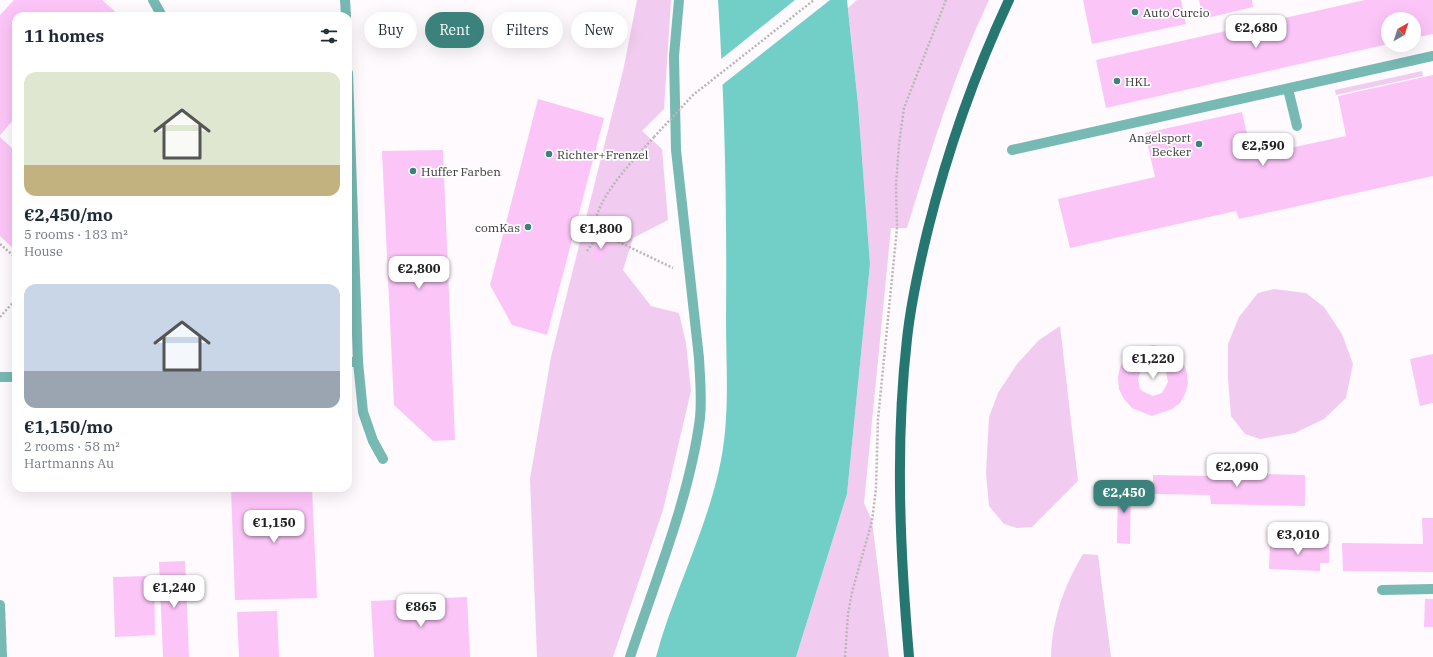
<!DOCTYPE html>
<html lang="en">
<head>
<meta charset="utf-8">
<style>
	:root { --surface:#fff; --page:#f2f2f3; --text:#1f2937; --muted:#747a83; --accent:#3b827c }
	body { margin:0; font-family:"IBM Plex Serif",serif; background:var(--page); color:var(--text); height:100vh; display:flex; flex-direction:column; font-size:15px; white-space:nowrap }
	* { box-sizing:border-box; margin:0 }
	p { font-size:13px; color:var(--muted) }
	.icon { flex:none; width:22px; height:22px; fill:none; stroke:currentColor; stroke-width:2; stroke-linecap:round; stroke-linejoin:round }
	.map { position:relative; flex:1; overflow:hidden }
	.sheet { position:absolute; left:12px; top:12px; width:340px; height:480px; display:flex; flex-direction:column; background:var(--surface); border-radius:12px; box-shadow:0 4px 16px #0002 }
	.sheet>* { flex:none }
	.banner { position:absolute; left:364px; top:12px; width:380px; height:36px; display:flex; gap:8px }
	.needle { width:26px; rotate:39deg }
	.controls { position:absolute; left:1381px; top:12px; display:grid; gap:8px }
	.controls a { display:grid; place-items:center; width:40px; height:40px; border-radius:50%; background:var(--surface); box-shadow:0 4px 16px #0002; font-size:20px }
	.price { position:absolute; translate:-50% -34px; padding:0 9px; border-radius:8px; background:#fff; color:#222; font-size:13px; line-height:26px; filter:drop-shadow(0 1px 2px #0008) }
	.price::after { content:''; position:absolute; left:50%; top:24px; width:12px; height:9px; margin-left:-6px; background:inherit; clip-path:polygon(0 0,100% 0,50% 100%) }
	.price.current { background:var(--accent); color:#fff }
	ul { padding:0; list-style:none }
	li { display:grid; align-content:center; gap:8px; height:212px; padding:0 12px }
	li span { display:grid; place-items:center; height:124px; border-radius:12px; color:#555 }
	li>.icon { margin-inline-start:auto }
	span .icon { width:72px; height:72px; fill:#fffc; stroke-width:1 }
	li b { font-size:17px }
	h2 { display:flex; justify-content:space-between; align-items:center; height:48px; padding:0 12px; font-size:17px }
	.tag { padding:0 14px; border-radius:18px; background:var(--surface); box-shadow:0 4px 16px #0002; font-size:14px; line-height:36px }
	.tag.current { background:var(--accent); color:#fff }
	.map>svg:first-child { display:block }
</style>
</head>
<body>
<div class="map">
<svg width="1433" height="657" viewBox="0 0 1433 657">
	<rect width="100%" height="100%" fill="#fefafd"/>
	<g fill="#f2ccf0">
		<path d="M637,0H671L664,109L642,131L662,149L668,220L633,238L623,270L651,306L679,313L686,343L691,391L663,510L613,657H537L530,479L551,357L623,71Z"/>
		<path d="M857,0H989C954,74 931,150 907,228H891L864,503L872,521L889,657H796L847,494L870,264L858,104L848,8Z"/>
		<path d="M1422,71L1423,76L1336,95L1335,90Z"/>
		<path d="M1274,289L1306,293L1324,307L1342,334L1353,364L1346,398L1324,419L1295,433L1260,439L1245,434L1231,416L1228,379V344L1239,317L1258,293Z"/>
		<path d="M1060,326L1078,481L1032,527L1017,528L1004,524L989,506L986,473L989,417L998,393L1017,364L1039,340Z"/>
		<path d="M1083,554L1098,555L1111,657H1051C1052,619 1064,586 1083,554Z"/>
	</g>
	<path fill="#71cfc7" d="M718,0H847L858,104L870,264L847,494L796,657H656C674,590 708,528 721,460C730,414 726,365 726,319C727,212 725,106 718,0Z"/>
	<path fill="#fefafd" d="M795,0H830L722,85L720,60Z"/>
	<g fill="#fcc5f8" fill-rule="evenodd">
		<path d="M14,0H102L120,16H16V117L0,135V15Z"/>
		<path d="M1083,0H1181L1186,24L1092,44Z"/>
		<path d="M1199,0H1252L1253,7L1203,19Z"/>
		<path d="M1365,0H1433V34L1414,38V19H1388V44L1106,108L1096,60Z"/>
		<path d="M1433,75V176L1239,219L1236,211L1070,248L1058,199L1155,177L1145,133L1242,112L1252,156L1346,136L1338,96Z"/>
		<path d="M538,99L604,118L547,335L512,325L490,285Z"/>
		<path d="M0,137L16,152V251L0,236Z"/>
		<path d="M443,150L455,440L433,441L394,405L382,151Z"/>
		<path d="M602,238L612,245L599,263L590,255Z"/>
		<path d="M1153,345L1165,347L1175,353L1183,362L1187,373L1188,384L1185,394L1180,403L1172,409L1152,416L1132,408L1124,399L1119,389L1118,377L1120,367L1126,358L1134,351L1143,347ZM1153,365L1158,366L1166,372L1168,382L1162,393L1153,396L1144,392L1140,389L1138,379L1141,370Z"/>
		<path d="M1433,354V403L1420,406L1410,359Z"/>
		<path d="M1210,473L1305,475V506L1211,504L1210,495L1153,494V475L1211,476Z"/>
		<path d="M1118,484L1131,485L1130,544L1117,543Z"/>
		<path d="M231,488H312L317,598L235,600Z"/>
		<path d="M1422,518H1433V572L1343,571L1342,543L1423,544Z"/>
		<path d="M1270,542L1329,544V563H1320V571L1269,569Z"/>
		<path d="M185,561L189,657H163L159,562Z"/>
		<path d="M148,576H154L155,635L115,637L113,577Z"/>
		<path d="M467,597L470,657H374L371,601Z"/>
		<path d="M1425,599H1433V627H1424Z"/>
		<path d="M277,611L279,657H239L237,612Z"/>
	</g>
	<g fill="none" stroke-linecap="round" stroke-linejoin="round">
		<g stroke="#b9b6b8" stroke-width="2.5" stroke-dasharray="2 2" stroke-linecap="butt">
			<path d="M600,233L673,268"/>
			<path d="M0,244L16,258"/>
			<path d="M587,251L600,233C599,228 595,220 597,215C605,189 636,157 654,137"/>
			<path d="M0,317L16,299"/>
			<path d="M845,657L848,614L852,592L872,521L876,488L878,419L897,228L896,185L899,144L904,108L946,0"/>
		</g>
		<g stroke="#77b9b3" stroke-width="10">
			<path d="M153,0L162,16"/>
			<path d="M1288,89L1297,126"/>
			<path d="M1012,150L1433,56"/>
			<path d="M0,377H16"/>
			<path d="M0,605L2,657"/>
			<path d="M630,657C655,582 690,496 700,418C702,398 700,378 699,358L676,150L674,56L679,0"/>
		</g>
		<g stroke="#77b9b3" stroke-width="10">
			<path d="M345,0L346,16"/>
			<path d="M348,73L358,362L363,412L373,441L383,459"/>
			<path d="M348,362H358"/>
			<path d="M1382,590L1433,589"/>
		</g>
		<path stroke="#267771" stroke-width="10" d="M909,657C900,552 895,444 907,339C911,302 919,266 928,229C948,149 974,75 1009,0"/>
		<path stroke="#b9b6b8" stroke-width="2.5" stroke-dasharray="2 2" stroke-linecap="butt" d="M654,137L693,95L814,0"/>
	</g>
	<g fill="#3b827c" stroke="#fff" stroke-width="1.5">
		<circle cx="1135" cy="12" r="4"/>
		<circle cx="1117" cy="81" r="4"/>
		<circle cx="1199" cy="144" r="4"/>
		<circle cx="549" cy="154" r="4"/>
		<circle cx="413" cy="171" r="4"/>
		<circle cx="528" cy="227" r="4"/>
	</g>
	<g text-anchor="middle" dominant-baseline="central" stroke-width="3.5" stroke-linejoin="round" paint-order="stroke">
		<g font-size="12" fill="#3a383a" stroke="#fff" text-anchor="start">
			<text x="1143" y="12">Auto Curcio</text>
			<text x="1125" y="81">HKL</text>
			<text x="1191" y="137" text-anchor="end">Angelsport<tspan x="1191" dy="14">Becker</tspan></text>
			<text x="557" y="154">Richter+Frenzel</text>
			<text x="421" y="171">Huffer Farben</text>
			<text x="520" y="227" text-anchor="end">comKas</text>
		</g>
	</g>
</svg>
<div class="controls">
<a><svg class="needle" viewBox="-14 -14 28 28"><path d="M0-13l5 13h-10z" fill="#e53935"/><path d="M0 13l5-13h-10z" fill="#747a83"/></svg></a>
</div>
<b class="price" style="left:1256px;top:49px">€2,680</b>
<b class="price" style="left:1263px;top:167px">€2,590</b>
<b class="price" style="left:601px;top:250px">€1,800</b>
<b class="price" style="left:419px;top:290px">€2,800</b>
<b class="price" style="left:1153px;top:380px">€1,220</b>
<b class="price" style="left:1237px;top:488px">€2,090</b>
<b class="price current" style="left:1124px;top:514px">€2,450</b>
<b class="price" style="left:274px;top:544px">€1,150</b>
<b class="price" style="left:1298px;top:556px">€3,010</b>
<b class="price" style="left:174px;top:609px">€1,240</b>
<b class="price" style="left:421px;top:628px">€865</b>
<div class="banner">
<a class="tag">Buy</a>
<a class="tag current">Rent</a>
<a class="tag">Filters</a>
<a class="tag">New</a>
</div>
<section class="sheet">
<h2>11 homes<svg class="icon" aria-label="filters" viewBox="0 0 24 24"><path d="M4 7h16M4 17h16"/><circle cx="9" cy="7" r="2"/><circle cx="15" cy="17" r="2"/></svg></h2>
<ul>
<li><span style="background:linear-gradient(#dfe7d0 75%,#c2b280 0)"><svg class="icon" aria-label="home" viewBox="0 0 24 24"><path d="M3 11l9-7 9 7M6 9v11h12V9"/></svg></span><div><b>€2,450/mo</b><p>5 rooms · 183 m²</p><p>House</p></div></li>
<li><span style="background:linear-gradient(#c9d6e8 70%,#9aa5b1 0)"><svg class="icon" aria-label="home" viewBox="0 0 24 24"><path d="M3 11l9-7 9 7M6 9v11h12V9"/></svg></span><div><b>€1,150/mo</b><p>2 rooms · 58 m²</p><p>Hartmanns Au</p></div></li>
</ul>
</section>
</div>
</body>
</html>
